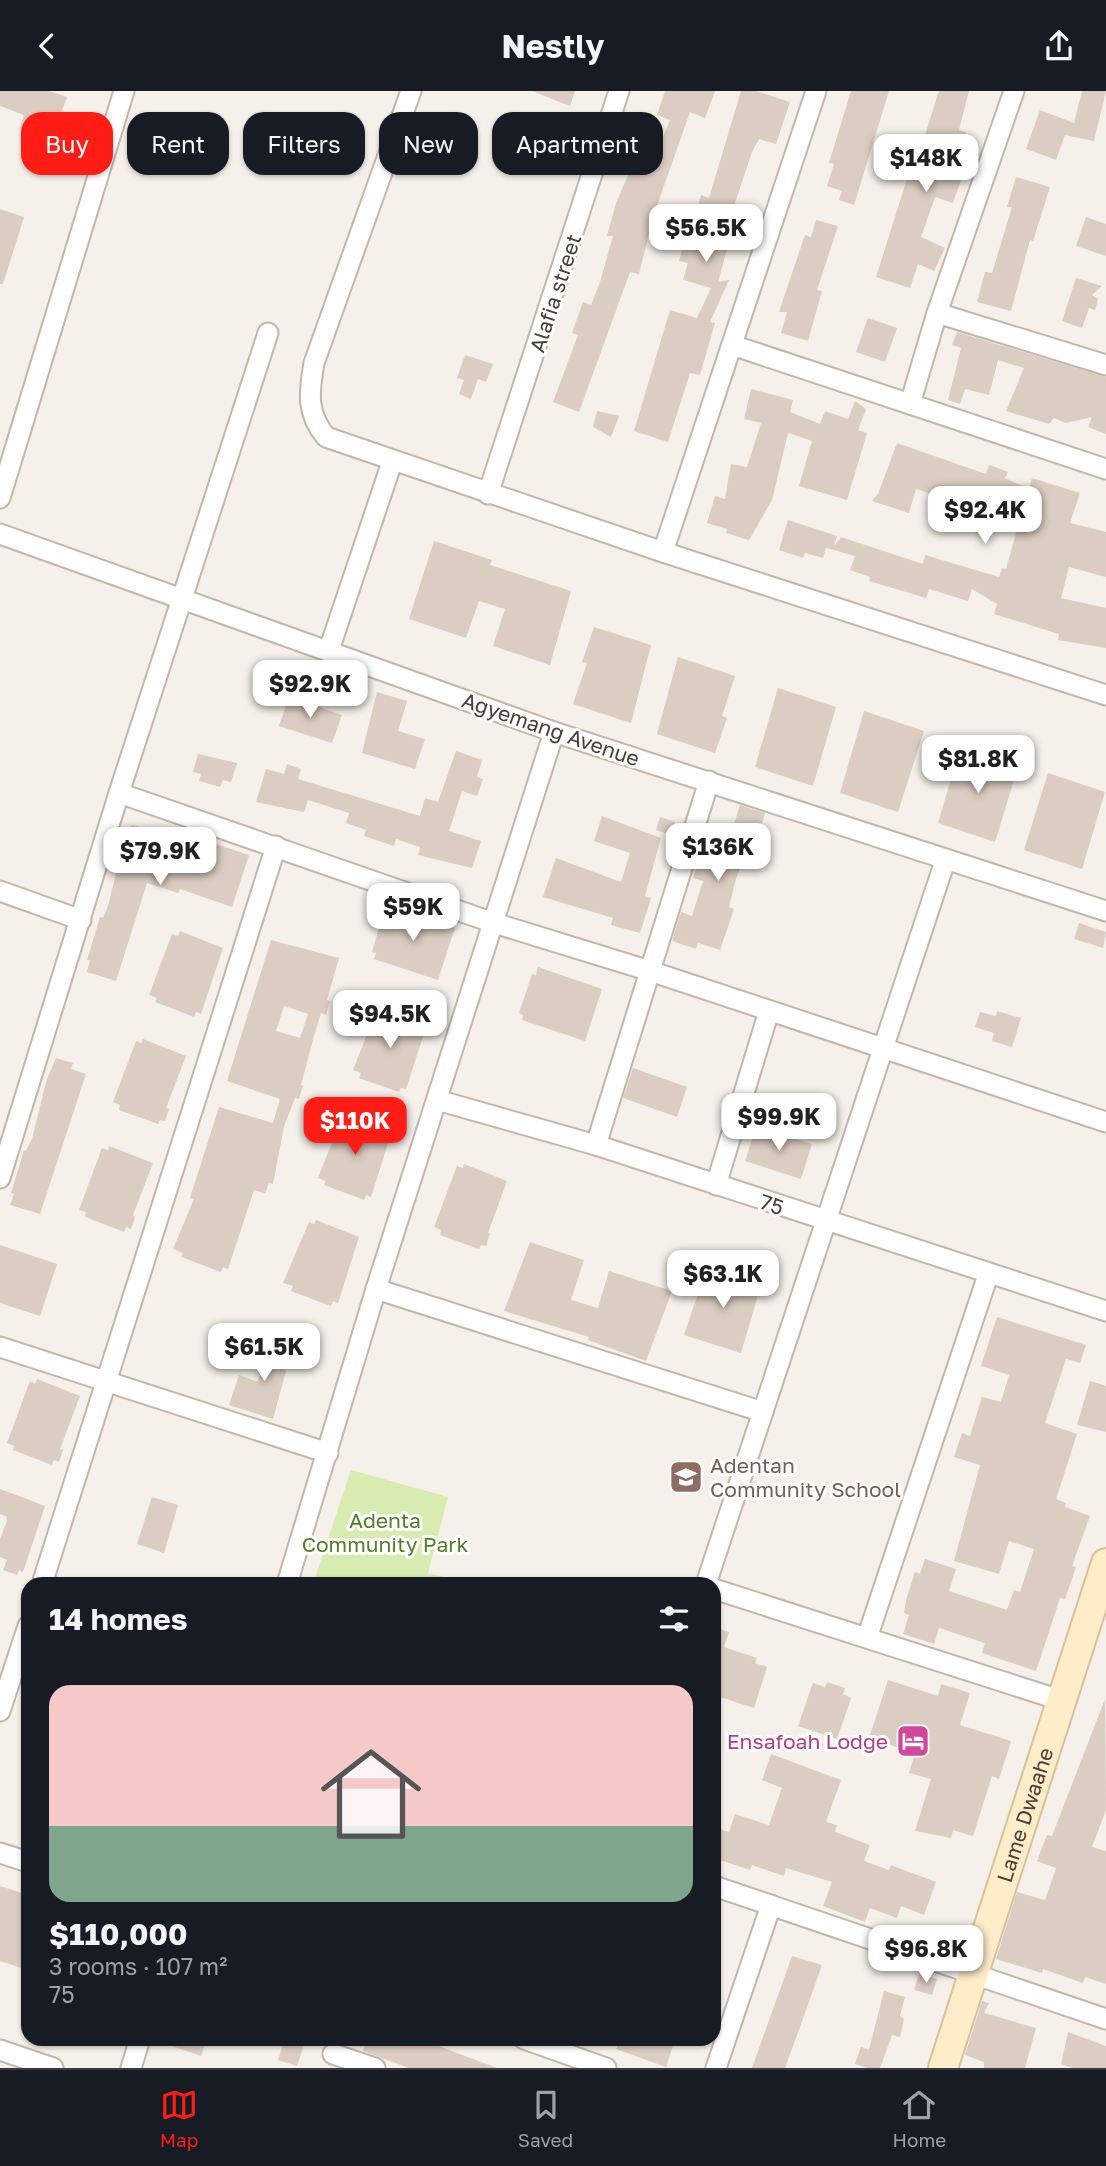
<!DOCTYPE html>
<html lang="en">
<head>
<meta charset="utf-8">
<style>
	:root { --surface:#171b24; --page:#242831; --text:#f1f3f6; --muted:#9ea1a6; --line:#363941; --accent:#ff1d16 }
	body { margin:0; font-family:"Golos Text",sans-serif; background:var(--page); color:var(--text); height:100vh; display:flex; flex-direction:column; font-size:26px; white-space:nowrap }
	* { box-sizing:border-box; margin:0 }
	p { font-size:23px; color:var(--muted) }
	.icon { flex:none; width:38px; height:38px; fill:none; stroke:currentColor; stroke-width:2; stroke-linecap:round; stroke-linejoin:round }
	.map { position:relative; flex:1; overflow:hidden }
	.panel { position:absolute; left:21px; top:1486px; width:700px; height:469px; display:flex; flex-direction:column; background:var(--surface); border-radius:21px; box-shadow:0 2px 5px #0004 }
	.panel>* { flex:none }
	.guide { position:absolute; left:21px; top:21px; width:700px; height:63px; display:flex; gap:14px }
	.price { position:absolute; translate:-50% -60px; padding:0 16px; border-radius:14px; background:#fff; color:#222; font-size:23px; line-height:46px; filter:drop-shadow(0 2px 4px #0008) }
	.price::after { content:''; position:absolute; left:50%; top:42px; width:21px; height:16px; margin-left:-10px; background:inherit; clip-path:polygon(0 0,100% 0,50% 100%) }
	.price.selected { background:var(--accent); color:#fff }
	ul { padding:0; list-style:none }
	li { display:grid; align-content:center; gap:14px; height:371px; padding:0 28px }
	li+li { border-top:2px solid var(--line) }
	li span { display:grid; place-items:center; height:217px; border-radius:21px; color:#555 }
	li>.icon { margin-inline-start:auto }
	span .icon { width:126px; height:126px; fill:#fffc; stroke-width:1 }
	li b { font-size:30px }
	h2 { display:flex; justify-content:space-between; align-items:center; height:84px; padding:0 28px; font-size:30px }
	.pill { padding:0 24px; border-radius:21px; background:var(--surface); box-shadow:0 2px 5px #0004; font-size:24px; line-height:63px }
	.pill.selected { background:var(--accent); color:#fff }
	header { display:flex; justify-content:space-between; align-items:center; height:91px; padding:0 28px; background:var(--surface); font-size:32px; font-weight:700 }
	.dock { display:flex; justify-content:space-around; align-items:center; height:98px; border-top:2px solid var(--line); background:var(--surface); font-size:19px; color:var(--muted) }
	.dock a { display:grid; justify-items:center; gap:4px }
	.dock .selected { color:var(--accent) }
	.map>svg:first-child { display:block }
</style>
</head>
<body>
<header><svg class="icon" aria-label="back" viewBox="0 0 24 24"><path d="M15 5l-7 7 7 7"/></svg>Nestly<svg class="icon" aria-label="share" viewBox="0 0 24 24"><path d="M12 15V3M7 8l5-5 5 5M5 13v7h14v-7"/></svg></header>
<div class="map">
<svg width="1106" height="1977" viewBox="0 0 1106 1977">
	<rect width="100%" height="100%" fill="#f5f0e9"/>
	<path fill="#d8ebb0" d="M351,1379L448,1406L428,1482L472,1493H313Z"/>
	<g fill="#dbcdc1" fill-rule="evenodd">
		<path d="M0,0H49L67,6L58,31L53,29L51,35L47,34L44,45L20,37L24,24L0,15Z"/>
		<path d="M532,0H575L570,15Z"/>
		<path d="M665,0H715L705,27L690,21L654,123L639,183L630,181L579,321L553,311L578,244L572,242L583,211L591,214L600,191L613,145H607L616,112L633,73H640L648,52L659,56L670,29L657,24Z"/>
		<path d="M741,0H756L790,11L776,53L759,48L752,61L725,142L731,144L718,191L729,189L710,231L715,232L700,284L690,282L668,351L634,340L670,219L697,227L711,197L683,189L688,172L679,170L689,133L692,134L701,104L709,107Z"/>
		<path d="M851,0H889L854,114L839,109L842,100L827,95L834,73L829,72Z"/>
		<path d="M939,0H969L959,39L967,42L955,87L961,89L953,112L935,106L921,146L945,157L934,180L918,173L910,197L876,186L912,72L931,79L938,51L924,47Z"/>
		<path d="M1082,0H1106L1094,50L1065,44L1056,69L1026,58L1040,19L1074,32Z"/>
		<path d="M1016,86L1050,96L1033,150L1030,149L1011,220L977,211L985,181L992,182L1012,116H1007Z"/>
		<path d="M0,118L24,126L3,193H0Z"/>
		<path d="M1086,126L1106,133V165L1076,155Z"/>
		<path d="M816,129L838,135L817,199L822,200L808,250L781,242L787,221H779L805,144L811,146Z"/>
		<path d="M1076,187L1102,195L1092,204L1098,208L1095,219L1089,217L1082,237L1062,230Z"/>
		<path d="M868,227L897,237L885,271L856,261Z"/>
		<path d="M957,241L1106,286V343L1088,336L1092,326L1066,332L1054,327L1049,333L1006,320L1024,277L998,269L989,304L965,298L960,313L948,309L961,257L952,254Z"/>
		<path d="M465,264L493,273L486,291L478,288L471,308L459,303L464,289L457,287Z"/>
		<path d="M751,298L793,309L790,321L820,333L825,320L848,328L855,310L866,318L858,339L867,342L847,409L799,395L812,350L788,342L772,409L749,449L726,442L727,438L707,432L715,405L725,408L731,373L747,376L761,332L744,328Z"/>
		<path d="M597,320L619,325L611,346L593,336Z"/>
		<path d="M897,352L986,383L989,374L1008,381L1005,387L1029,398L1032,387L1080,402L1070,432L1106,441V486L1069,476L1061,507L1106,517V557L1058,549L1059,543L994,523L997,513L972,498L968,510L929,498L926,507L869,490L870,486L850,479L855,465L826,457L823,467L805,462L803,467L779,459L788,429L837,445L834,455L841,446L923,473L925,464L999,486L1002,477L1006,478L1021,424L997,413L996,416L981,411L979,418L916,398L909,422L872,410L878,403Z"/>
		<path d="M434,450L492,469L490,474L571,500L550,574L493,555L505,518L479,510L466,547L409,528Z"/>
		<path d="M594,536L651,554L631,632L573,613L587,572L582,571Z"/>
		<path d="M678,566L735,585L722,625L727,627L715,662L657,643Z"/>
		<path d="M778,597L836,616L813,695L755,676Z"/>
		<path d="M377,601L407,610L398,640L425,648L415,678L362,662Z"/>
		<path d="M289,606L342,624L332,652L279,635Z"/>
		<path d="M864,620L924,640L898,721L840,702Z"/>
		<path d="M960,657L1018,676L995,751L938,732Z"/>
		<path d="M456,660L482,669L477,686L483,688L477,705L462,700L449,740L481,750L472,777L418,764L420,756L396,748L394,755L364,745L366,739L346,732L349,722L308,709L304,721L256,711L266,678L284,683L287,673L301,678L298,688L420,725L425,707L438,711Z"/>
		<path d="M198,663L237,672L231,691L223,689L220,696L199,690L201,683L193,681Z"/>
		<path d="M1048,682L1105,701L1082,778L1024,759Z"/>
		<path d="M740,714L765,722L759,741L754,740L736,788L729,816L734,818L720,859L698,852L696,858L672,850L681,821L692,825L703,790L693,787L708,742L729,750Z"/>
		<path d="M602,725L661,747L645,805L651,807L640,842L611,834L613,827L543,806L556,767L621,791L630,762L594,750Z"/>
		<path d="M660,726L675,731L671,744L656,739Z"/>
		<path d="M132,734L149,739L147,745L177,754L185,743L249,764L232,816L180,798L178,802L147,792L116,890L87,881L90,869H87L100,826L103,827L108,815L122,758Z"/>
		<path d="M391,816L455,837L438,889L374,868L376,862L372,861L380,834L384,821L389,823Z"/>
		<path d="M1079,832L1106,841L1103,857L1074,848Z"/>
		<path d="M180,840L223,857L201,923L196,921L194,926L155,911L157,907L149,904L172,843L178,845Z"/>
		<path d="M271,849L339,867L327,909L330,910L326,924L321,922L314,945L301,994L303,995L299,1008L295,1007L284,1035L273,1093L269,1092L265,1102L254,1099L228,1178L223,1176L221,1181L181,1166L183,1162L173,1158L194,1108L190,1107L219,1016L273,1032L280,1008L227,990ZM284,915L308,923L300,947L276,940Z"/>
		<path d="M538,876L602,898L585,950L522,929L523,924L519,922L532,883L536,884Z"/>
		<path d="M384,916L427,933L406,998L401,997L399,1001L359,987L361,982L353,979L377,918L382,920Z"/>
		<path d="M997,920L1021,927L1012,956L992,950L994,942L975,936L980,921L996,925Z"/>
		<path d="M143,948L186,965L166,1017L169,1018L165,1030L160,1029L158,1033L119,1019L120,1014L113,1011L136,950L141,952Z"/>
		<path d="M56,967L73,972L71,978L86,983L40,1123L10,1114L14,1103L11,1102L24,1059L26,1060L32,1048L46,991Z"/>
		<path d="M633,977L687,996L677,1026L623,1007Z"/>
		<path d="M349,1023L392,1040L371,1106L366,1104L364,1109L324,1094L326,1090L318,1087L342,1026L347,1028Z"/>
		<path d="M756,1036L812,1053L801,1088L745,1070Z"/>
		<path d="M109,1055L153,1072L133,1124L135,1126L131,1138L126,1136L124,1141L85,1126L86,1121L79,1119L102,1057L108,1059Z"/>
		<path d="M464,1073L507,1090L488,1142L490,1143L486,1155L481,1154L479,1158L440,1144L441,1139L434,1136L457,1075L463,1077Z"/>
		<path d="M316,1129L359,1146L338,1212L333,1210L331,1215L291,1200L293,1195L283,1192L309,1131L314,1133Z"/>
		<path d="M530,1151L584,1169L571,1209L598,1217L609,1180L672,1200L646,1270L588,1249L589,1246L504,1220Z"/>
		<path d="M0,1154L57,1173L40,1225L0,1212Z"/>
		<path d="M707,1176L761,1194L741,1262L684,1244Z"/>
		<path d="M997,1226L1086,1254L1080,1272L1066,1268L1045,1332L1077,1343L1056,1408L1066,1412L1065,1416L1090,1425L1072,1475L1076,1476L1065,1508L1060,1507L1036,1580L982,1562L985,1552L939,1537L934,1553L903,1543L909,1524L904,1522L906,1509L915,1481L920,1483L925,1468L956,1478L949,1500L1007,1519L1014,1499L1020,1501L1034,1458L1009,1450L999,1483L954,1470L980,1374L954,1366L962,1342L970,1345L982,1306L1001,1311L1009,1284L981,1275Z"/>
		<path d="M271,1247L293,1254L273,1328L229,1314L239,1284L258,1291Z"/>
		<path d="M37,1288L80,1305L60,1358L63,1359L59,1371L54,1369L52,1374L13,1359L14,1355L7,1352L30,1290L35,1293Z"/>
		<path d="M1090,1290L1106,1295V1341L1077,1334Z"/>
		<path d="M0,1398L45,1415L23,1481L19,1479L17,1484L3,1479L7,1469L0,1466V1448L7,1430L6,1425L0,1423Z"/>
		<path d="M152,1406L178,1414L164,1462L137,1453Z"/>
		<path d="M714,1536L729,1541L724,1556L757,1567L755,1572L767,1576L754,1617L714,1604Z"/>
		<path d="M888,1589L938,1605L941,1593L970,1602L960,1634L1011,1650L999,1688L992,1685L973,1745L953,1739L951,1747L915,1740L931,1688L909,1682L915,1662L869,1647Z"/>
		<path d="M827,1591L845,1597L843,1603L851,1607L837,1648L798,1635L813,1592L825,1596Z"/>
		<path d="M1105,1608L1106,1719L1092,1756L1106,1760V1893L1085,1886L1083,1892L1043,1878L1042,1882L996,1868L1017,1801L1045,1809L1056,1777L1037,1770L1047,1744L1052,1745Z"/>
		<path d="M771,1663L841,1689L826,1731L837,1734L835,1741L870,1754L864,1770L889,1779L891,1774L936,1791L924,1824L901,1815L897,1827L870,1817L865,1831L823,1815L832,1791L786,1777L784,1785L752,1774L750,1779L714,1767V1737L729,1741L735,1723L769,1734L782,1697L762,1689Z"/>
		<path d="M0,1795L28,1804V1879L0,1870Z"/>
		<path d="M792,1865L822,1874L805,1922L785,1977H752Z"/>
		<path d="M919,1883L937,1888L932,1904L914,1899Z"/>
		<path d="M884,1900L905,1906L900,1925L904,1928L900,1946L892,1944L880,1977H867L855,1973L861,1956L869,1959Z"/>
		<path d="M982,1910L989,1912L984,1922L1036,1937L1025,1977H984V1971L965,1964Z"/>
		<path d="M1068,1941L1106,1955V1977H1072L1061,1973Z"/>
		<path d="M157,1948H207L201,1965L157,1950Z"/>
		<path d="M285,1948H306L297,1975L278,1969Z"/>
		<path d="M367,1948H420L497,1977H409L363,1960Z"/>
		<path d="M620,1948H675L666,1976L616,1958Z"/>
	</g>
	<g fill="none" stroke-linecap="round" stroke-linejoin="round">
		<defs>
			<g id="street">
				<path d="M411,0L314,272C309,301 306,322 326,346L663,461L1106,604"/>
				<path d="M937,222L1106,274"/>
				<path d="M732,254L1106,378"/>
				<path d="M910,313L937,222L1014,0"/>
				<path d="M488,403L619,0"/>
				<path d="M0,407L124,0"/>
				<path d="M0,443L554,641L1106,820"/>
				<path d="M663,461L816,0"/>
				<path d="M329,559L392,371"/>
				<path d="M119,702L494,832L650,880L1106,1031"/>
				<path d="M0,800L81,829"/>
				<path d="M437,1009L596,1054L1106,1220"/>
				<path d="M596,1054L709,690"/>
				<path d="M0,1087L119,702L268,242"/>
				<path d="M716,1094L769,920"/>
				<path d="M376,1198L763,1321"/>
				<path d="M0,1256L328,1362"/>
				<path d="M42,1493L276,755"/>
				<path d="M287,1493L376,1198L554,641"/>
				<path d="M706,1493L945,770"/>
				<path d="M714,1498L1060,1609"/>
				<path d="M867,1547L988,1184"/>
				<path d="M0,1620L28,1535"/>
				<path d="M0,1762L28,1771"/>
				<path d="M714,1795L1106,1928"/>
				<path d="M524,1948L606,1977"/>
				<path d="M0,1959L53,1977"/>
				<path d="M333,1963L375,1977"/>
				<path d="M131,1977L140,1948"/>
				<path d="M716,1977L771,1814"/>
			</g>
			<g id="secondary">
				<path id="s1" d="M943,1977L1106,1472"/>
			</g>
		</defs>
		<use href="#street" stroke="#c1b7ab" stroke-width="23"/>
		<use href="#secondary" stroke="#dac199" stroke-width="32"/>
		<use href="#street" stroke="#fff" stroke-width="19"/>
		<use href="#secondary" stroke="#ffecc9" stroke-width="28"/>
	</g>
	<defs>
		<symbol id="school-square" viewBox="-11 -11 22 22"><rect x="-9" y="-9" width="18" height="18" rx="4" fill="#8d6e63" stroke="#fff"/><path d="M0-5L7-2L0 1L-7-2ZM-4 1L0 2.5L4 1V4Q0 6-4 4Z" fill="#fff"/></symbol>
		<symbol id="hotel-square" viewBox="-11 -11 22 22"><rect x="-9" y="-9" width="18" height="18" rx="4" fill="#d1479c" stroke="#fff"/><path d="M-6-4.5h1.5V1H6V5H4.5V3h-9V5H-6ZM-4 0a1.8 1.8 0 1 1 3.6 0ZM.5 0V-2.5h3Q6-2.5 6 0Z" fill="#fff"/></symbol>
	</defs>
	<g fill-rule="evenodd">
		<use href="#school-square" x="667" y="1367" width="38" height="38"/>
		<use href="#hotel-square" x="894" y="1631" width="38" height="38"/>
	</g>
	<g text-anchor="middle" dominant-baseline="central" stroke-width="6" stroke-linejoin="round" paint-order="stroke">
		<g font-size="21" fill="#4a4037" stroke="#fff">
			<text transform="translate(555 202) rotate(-72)">Alafia street</text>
			<text transform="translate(551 638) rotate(19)">Agyemang Avenue</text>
			<text transform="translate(772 1113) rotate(19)">75</text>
			<text stroke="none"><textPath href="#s1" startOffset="266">Lame Dwaahe</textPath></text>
		</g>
		<g font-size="21" fill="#785e54" stroke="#fff" text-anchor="start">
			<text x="710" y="1374">Adentan<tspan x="710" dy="24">Community School</tspan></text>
		</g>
		<g font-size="21" fill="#537f26" stroke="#fff">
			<text x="385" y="1429">Adenta<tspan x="385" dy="24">Community Park</tspan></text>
		</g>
		<g font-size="21" fill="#b23c85" stroke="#fff" text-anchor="end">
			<text x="888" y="1650">Ensafoah Lodge</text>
		</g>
	</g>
</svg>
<b class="price" style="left:926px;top:103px">$148K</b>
<b class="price" style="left:706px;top:173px">$56.5K</b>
<b class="price" style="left:985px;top:455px">$92.4K</b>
<b class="price" style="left:310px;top:629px">$92.9K</b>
<b class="price" style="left:978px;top:704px">$81.8K</b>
<b class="price" style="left:718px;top:792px">$136K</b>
<b class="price" style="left:160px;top:796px">$79.9K</b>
<b class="price" style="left:413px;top:852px">$59K</b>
<b class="price" style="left:390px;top:959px">$94.5K</b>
<b class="price" style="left:779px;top:1062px">$99.9K</b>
<b class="price selected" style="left:355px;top:1066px">$110K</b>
<b class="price" style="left:723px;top:1219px">$63.1K</b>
<b class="price" style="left:264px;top:1292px">$61.5K</b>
<b class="price" style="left:926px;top:1894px">$96.8K</b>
<div class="guide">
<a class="pill selected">Buy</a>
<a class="pill">Rent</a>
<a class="pill">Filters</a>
<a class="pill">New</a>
<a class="pill">Apartment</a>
</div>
<section class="panel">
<h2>14 homes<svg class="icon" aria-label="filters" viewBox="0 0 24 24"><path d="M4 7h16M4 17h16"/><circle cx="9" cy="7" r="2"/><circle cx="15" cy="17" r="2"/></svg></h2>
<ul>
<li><span style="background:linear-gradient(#f6c9c9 65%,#7fa58c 0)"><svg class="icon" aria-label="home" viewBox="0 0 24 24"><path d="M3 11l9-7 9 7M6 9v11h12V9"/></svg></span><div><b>$110,000</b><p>3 rooms · 107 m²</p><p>75</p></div></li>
</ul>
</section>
</div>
<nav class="dock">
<a class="selected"><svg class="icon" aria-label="map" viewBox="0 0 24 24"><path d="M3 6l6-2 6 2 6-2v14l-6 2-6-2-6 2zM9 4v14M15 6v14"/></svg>Map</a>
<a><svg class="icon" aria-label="saved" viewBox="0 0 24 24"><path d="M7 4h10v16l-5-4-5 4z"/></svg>Saved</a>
<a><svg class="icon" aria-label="home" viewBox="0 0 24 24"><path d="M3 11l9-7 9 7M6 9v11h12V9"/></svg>Home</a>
</nav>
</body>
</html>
